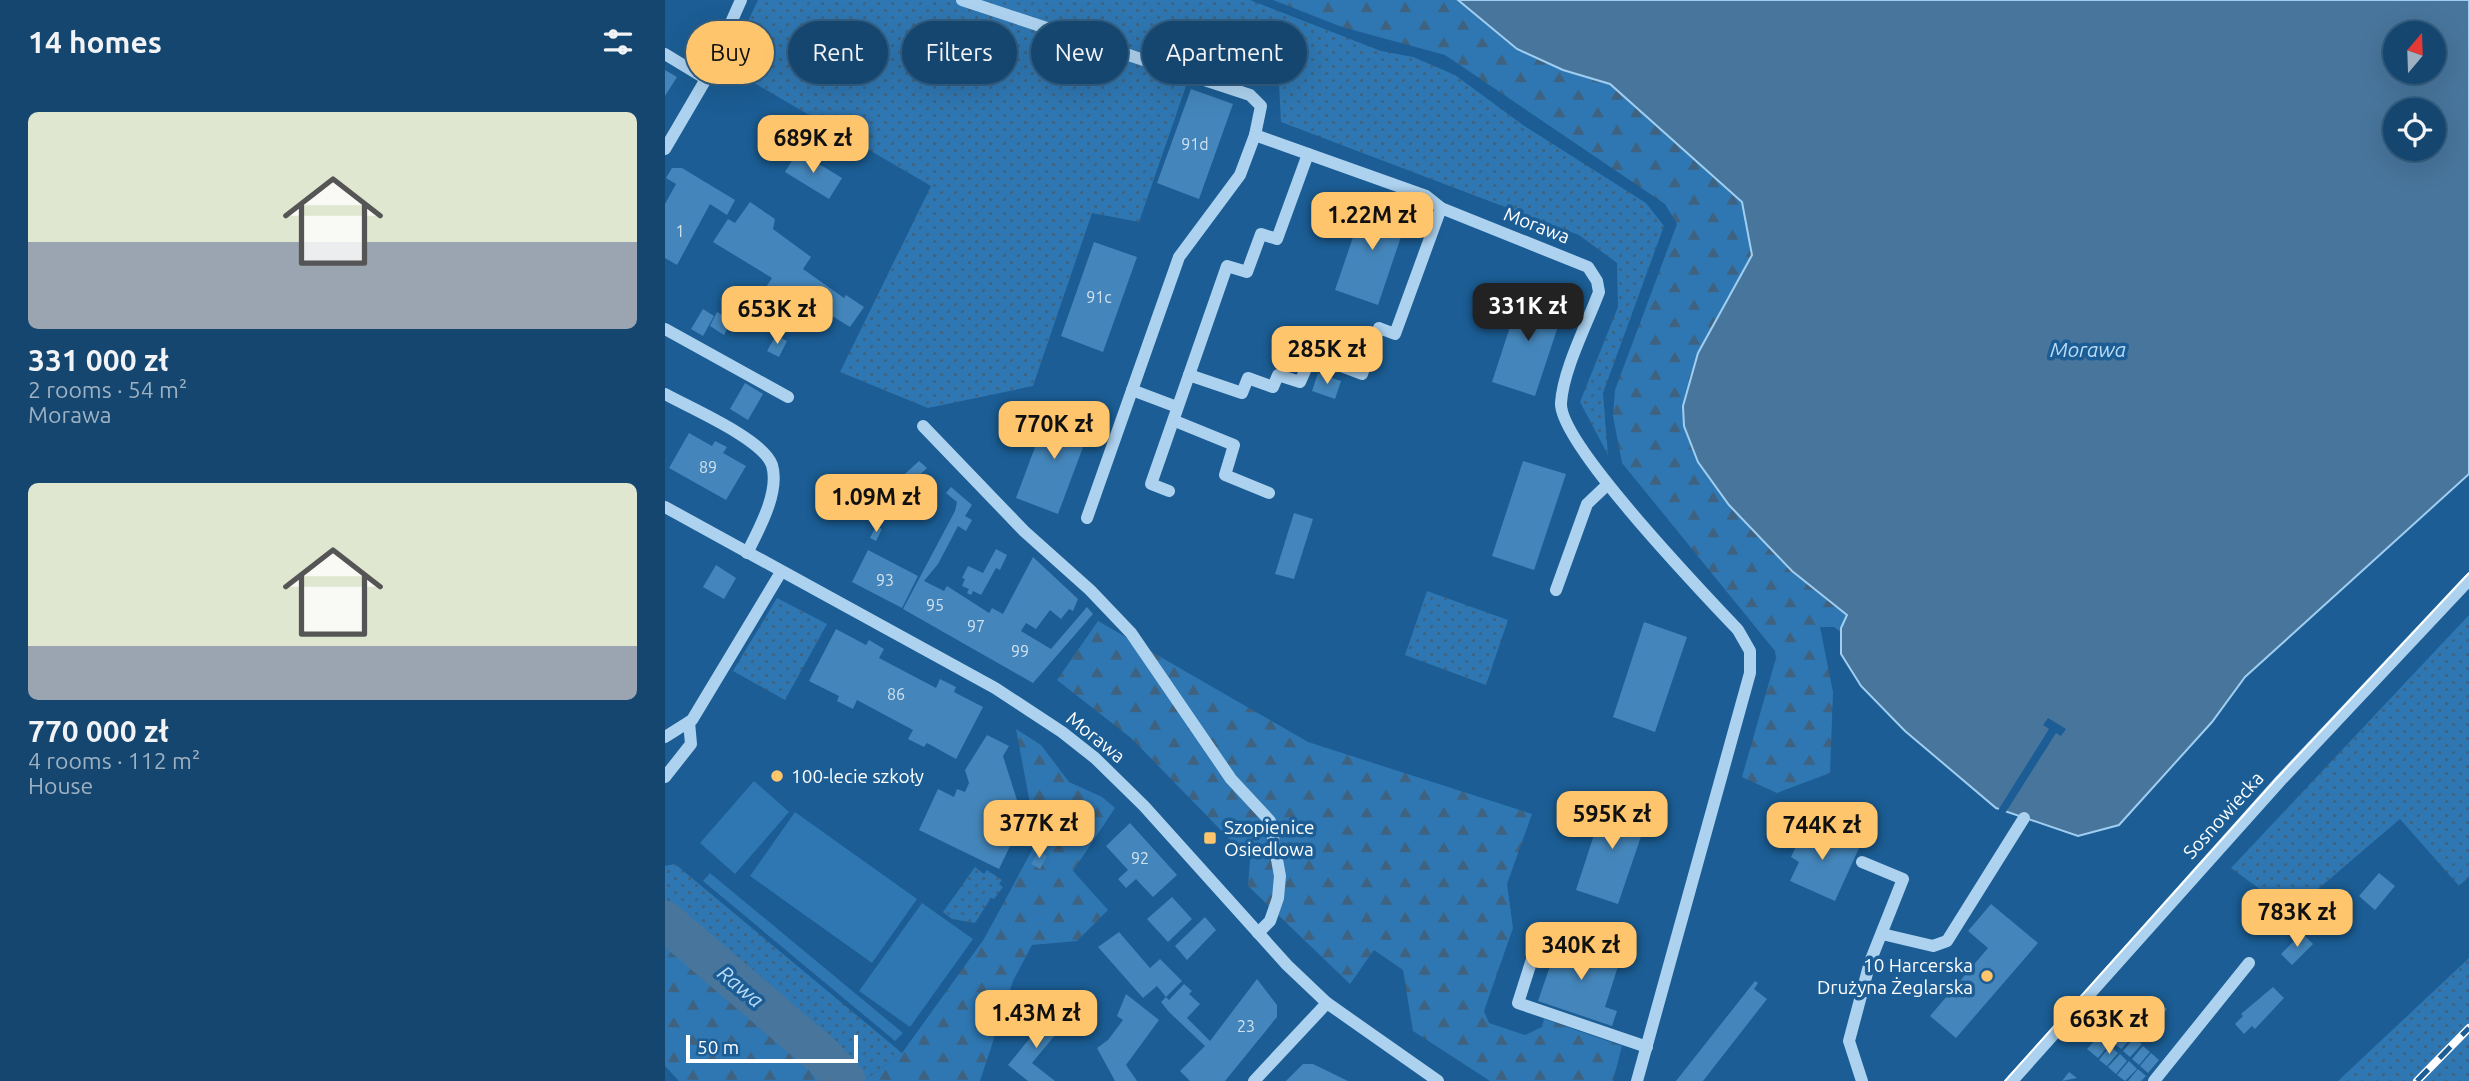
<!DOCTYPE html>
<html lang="en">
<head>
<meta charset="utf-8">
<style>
	:root { --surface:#14466f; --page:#215077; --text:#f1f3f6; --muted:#9db1c3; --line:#335e82; --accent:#ffc56c }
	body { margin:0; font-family:Ubuntu,sans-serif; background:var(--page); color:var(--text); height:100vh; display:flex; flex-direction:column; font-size:26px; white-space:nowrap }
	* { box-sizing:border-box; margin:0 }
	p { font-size:23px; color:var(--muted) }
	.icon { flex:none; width:38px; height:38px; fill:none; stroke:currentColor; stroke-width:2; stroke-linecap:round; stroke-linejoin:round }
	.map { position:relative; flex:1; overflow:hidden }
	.details { display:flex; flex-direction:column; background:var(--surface); width:665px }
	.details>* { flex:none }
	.banner { position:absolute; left:21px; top:21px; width:665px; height:63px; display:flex; gap:14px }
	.needle { width:46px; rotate:19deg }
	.controls { position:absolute; left:1718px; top:21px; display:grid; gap:14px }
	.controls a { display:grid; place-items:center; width:63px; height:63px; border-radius:50%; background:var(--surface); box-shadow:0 7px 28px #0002,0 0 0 2px var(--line); font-size:35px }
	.scale { position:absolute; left:21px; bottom:18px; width:172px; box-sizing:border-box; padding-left:7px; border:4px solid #fff; border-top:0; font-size:19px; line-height:24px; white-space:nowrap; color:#fff; -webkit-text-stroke:5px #1b5d94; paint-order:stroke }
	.price { position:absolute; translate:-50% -60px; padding:0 16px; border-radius:14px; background:var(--accent); color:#111; font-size:23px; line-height:46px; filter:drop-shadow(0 2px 4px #0008) }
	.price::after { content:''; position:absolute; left:50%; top:42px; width:21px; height:16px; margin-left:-10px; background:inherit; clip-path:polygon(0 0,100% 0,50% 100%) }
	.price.selected { background:#222; color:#fff }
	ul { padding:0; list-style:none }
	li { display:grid; align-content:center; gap:14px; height:371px; padding:0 28px }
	li span { display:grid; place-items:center; height:217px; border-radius:10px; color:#555 }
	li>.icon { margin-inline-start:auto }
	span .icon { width:126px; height:126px; fill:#fffc; stroke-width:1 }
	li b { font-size:30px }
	h2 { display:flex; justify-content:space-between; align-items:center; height:84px; padding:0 28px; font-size:30px }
	.chip { padding:0 24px; border-radius:32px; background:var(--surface); box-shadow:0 7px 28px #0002,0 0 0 2px var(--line); font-size:24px; line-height:63px }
	.chip.selected { background:var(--accent); color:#111 }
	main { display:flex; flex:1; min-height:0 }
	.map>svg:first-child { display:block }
</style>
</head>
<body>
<main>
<section class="details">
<h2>14 homes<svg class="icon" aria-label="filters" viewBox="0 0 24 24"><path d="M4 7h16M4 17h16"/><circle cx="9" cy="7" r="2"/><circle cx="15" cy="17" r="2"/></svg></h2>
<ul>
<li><span style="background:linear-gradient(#dfe7d0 60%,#9aa5b1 0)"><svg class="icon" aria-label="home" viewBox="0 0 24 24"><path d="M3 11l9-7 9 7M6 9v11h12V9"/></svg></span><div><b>331 000 zł</b><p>2 rooms · 54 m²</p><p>Morawa</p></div></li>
<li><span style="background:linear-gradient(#dfe7d0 75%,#9aa5b1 0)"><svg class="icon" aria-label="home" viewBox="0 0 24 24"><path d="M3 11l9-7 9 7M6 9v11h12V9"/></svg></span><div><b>770 000 zł</b><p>4 rooms · 112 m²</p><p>House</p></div></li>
</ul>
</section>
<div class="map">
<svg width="1804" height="1081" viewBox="0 0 1804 1081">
	<defs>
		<pattern id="grass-dots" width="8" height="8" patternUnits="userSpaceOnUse" patternTransform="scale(1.75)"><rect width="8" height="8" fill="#2f77b2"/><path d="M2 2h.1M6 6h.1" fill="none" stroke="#3e627f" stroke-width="1.8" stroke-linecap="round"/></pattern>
		<pattern id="forest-firs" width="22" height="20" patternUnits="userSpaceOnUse" patternTransform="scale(1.75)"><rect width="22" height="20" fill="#2f77b2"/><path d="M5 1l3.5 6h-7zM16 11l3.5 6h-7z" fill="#3e627f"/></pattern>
	</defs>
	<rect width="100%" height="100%" fill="#1b5d94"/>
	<g fill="url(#grass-dots)">
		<path d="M93,0H585L716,51L748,57L790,75L858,125L981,203L999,226L938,393L943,455L915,402L953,307L952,263L914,235L616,122L614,83L531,57L474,222L427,213L368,386L263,408L175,372L266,186L84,80L56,79Z"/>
		<path d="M762,591L843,620L821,685L740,655Z"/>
		<path d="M112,598L162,624L120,700L68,671Z"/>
		<path d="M1804,615V877L1794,886L1735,819L1626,912L1566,868Z"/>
		<path d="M10,864L237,1053L199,1081H160L0,941V866Z"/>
		<path d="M310,867L319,874L322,870L337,880L334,884L338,887L329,899L326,898L310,923L287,919L278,912Z"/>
		<path d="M1804,958V1081H1673Z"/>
	</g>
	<g fill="url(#forest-firs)">
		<path d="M608,0H793L852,49L898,70L945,84L1077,202L1087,255L1069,293L1064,505L1127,571L1182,615L1177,633L1169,627H1155L1168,692L1165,773L1112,793L1077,777L1111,658L1110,651L957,463L948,416L950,390L1012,224L1000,204L780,55L677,27Z"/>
		<path d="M433,621L643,742L867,814L842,884L848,928L819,1011L824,1023L860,1035L877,1027L879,1019L957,1046L948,1081H825L748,1031L738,970L709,950L685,984L583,886L585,860L466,738L392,680Z"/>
		<path d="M351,729L376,745L404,782L437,797L450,808L408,871L443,910L412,941L367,945L348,981L315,1081H199L237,1053L319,939L372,841Z"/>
		<path d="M0,941L160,1081H14L0,1066Z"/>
	</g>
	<g fill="#2f77b2">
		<path d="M89,781L124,812L70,874L35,843Z"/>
		<path d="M130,812L252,899L207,963L85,876Z"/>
		<path d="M45,873L238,1033L230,1041L38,881Z"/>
		<path d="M257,903L308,939L245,1027L194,991Z"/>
	</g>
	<path fill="#48759c" stroke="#a0cef1" stroke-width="2" fill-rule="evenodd" d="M793,0H1804V474L1580,677L1547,722L1454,825L1413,836L1331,808L1240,731L1196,686L1176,654V628L1182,615L1127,571L1064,505L1033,462L1019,426L1018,406L1033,353L1087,255L1077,202L945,84L898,70L852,49ZM1731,33H1769V72H1731ZM1731,110H1769V149H1731Z"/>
	<path fill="#1b5d94" d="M1383,718L1401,729L1396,736L1391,733L1339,815L1332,812L1384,729L1378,725Z"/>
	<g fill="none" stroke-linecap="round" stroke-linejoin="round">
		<path stroke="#48759c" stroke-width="40" d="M0,921L158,1056L181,1081"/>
	</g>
	<g fill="#4486bb">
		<path d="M0,70L12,77L0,96Z"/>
		<path d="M526,89L568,104L534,199L492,183Z"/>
		<path d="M133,151L177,178L164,199L120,172Z"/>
		<path d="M7,168H17L70,200L62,215L45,204L12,265L0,258V204L11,184L1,178Z"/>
		<path d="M701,199L744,213L713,305L670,290Z"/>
		<path d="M85,202L110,219L108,229L146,257L138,269L179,298L181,295L199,307L185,327L131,294L114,319L108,315L99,328L82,316L107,278L48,242L63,219L70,223Z"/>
		<path d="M429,242L472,257L438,352L396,336Z"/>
		<path d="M857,290L900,305L870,396L827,382Z"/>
		<path d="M38,309L49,316L38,336L26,329Z"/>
		<path d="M52,312L67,320L59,335L45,326Z"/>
		<path d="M111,335L122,341L114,357L102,351Z"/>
		<path d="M653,373L676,381L670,399L647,391Z"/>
		<path d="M80,383L98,394L83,420L65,409Z"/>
		<path d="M385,407L427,423L393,514L351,498Z"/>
		<path d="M24,433L47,446L50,441L62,447L58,453L81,466L61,500L4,468Z"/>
		<path d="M254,461L262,468L241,488L247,494L242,504L224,496L231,482Z"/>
		<path d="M858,461L901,474L869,570L827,556Z"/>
		<path d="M286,487L307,505L300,516L307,520L301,531L293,526L273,564L259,581L279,591L282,586L324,613L327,608L338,614L368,557L413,599L408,611L404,609L396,619L385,610L371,629L361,623L356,631L386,649L422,607L428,614L368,683L238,609L290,511L292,502L281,493Z"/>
		<path d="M629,513L648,519L629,579L610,574Z"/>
		<path d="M211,526L217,529L211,541L205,538Z"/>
		<path d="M331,549L342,555L335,570L331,568L316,595L308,591L306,595L302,593L304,589L297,586L300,579L297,578L303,566L318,573Z"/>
		<path d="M203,550L253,576L237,608L187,582Z"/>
		<path d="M51,565L71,578L59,599L38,587Z"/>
		<path d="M979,622L1022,637L990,732L948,717Z"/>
		<path d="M171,629L201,645L204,640L219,649L214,658L271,688L275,679L291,687L289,692L318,707L291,759L262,743L259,747L243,739L248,730L192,700L188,709L172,701L174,696L144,681Z"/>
		<path d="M322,735L344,746L338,756L358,819L334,869L254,830L273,789L289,797L292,789L300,792L304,783L300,770Z"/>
		<path d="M941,798L984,813L953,904L911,890Z"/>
		<path d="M465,823L512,875L488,897L471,879L461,888L453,879L463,870L441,846Z"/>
		<path d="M1142,823L1194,848L1170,901L1125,881L1134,862L1126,857Z"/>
		<path d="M374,851L382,856L375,869L366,864Z"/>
		<path d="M1714,873L1730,886L1710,910L1694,896Z"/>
		<path d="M507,897L527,919L503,942L482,919Z"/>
		<path d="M1326,904L1373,943L1291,1038L1265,1016L1323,948L1303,931Z"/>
		<path d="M540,917L551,930L522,960L510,946Z"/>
		<path d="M454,932L485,968L495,959L517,981L501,997L504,1000L519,984L527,991L524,994L535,1004L522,1018L545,1041L592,979L612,1005V1017L560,1081H525L515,1071L540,1046L504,1012L496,1002L501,997L492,986L478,998L433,947Z"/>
		<path d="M1637,933L1648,944L1627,965L1616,954Z"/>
		<path d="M894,940L955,960L940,1007L952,1011L947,1026L873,1001Z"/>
		<path d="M1090,981L1093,983L1089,989L1102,999L1038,1081H1011Z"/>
		<path d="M1608,987L1619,998L1590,1029L1587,1026L1579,1034L1570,1024L1578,1016L1576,1014Z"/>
		<path d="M461,994L494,1020L461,1065L472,1081H450L432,1048L443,1040L458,1020L452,1016Z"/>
		<path d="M1494,1003L1502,1009L1491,1023L1483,1016Z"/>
		<path d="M386,1012L400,1023L367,1063L390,1081H363L343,1065Z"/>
		<path d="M1451,1021L1459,1028L1447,1041L1439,1034Z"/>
		<path d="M1460,1030L1468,1036L1456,1049L1449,1043Z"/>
		<path d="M1435,1035L1445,1044L1433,1058L1422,1049Z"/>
		<path d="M1469,1038L1477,1044L1465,1057L1458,1051Z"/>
		<path d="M1445,1046L1453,1053L1442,1066L1434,1060Z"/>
		<path d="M1478,1046L1485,1052L1474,1065L1467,1059Z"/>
		<path d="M1486,1053L1494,1060L1483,1073L1475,1066Z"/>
		<path d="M1455,1054L1462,1061L1451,1074L1443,1067Z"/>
		<path d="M1464,1061L1472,1069L1460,1081L1452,1075Z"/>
		<path d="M638,1064H648L683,1081H621Z"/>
		<path d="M1473,1069L1481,1076L1476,1081H1463Z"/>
		<path d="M1404,1072L1412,1078L1397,1081Z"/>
	</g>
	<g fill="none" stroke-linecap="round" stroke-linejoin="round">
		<g stroke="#add2ef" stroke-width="12">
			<path d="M297,0L585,95L596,106L590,135L575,175L514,257L422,518"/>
			<path d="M0,54L41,79"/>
			<path d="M590,135L761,196L776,208L923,267L932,281L934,292C922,324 898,370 896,403C894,443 1040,595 1073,630L1085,651V673L972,1081"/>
			<path d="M0,149L41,79L76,0"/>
			<path d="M643,154L612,239L596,234L582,272L562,266L524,375L577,393L583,378L608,387L613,375L635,382L647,355L697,374L714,328L730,334L776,208"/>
			<path d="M0,329L123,397"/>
			<path d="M467,390L512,407"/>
			<path d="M0,394C25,408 98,439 107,465C115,492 94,529 82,553"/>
			<path d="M510,421L569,445L560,475L604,493"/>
			<path d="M258,426L359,531L425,590L466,633L566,779L605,821L615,876L613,898L605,921L593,933"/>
			<path d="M504,491L486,484L524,375"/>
			<path d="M0,507L330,688L397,732L430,758L479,806L622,965L662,1003L773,1081"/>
			<path d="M891,590L922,504L942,485"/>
			<path d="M0,737L27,720L116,572"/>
			<path d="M0,777L26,744L24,722"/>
			<path d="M1197,862L1238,879L1205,962L1184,1041L1197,1081"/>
			<path d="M877,928L853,1003L982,1047"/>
			<path d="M1217,934L1268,946L1282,941L1359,818"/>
			<path d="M589,1081L662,1003"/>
			<path d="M1347,1081L1616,780L1804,580"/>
			<path d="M1489,1081L1584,963"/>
		</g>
		<path stroke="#fff" stroke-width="2" d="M1340,1081L1612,778L1804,573"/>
		<defs>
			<path id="rail" d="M1752,1081L1804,1028"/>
		</defs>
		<use href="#rail" stroke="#fff" stroke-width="8"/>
		<use href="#rail" stroke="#1b5d94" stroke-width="5" stroke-dasharray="16" stroke-linecap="butt"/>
	</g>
	<g fill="#ffc56c" stroke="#1b5d94" stroke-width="2.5">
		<circle cx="112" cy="776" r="7"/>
		<rect x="538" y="831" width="14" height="14" rx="3.5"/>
		<circle cx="1322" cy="976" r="7"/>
	</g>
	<g text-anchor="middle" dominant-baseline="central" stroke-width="7" stroke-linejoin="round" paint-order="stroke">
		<g font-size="16" fill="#d0e1ee">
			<text x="530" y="144">91d</text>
			<text x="15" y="231">1</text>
			<text x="434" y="297">91c</text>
			<text x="43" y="467">89</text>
			<text x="220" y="580">93</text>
			<text x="270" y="605">95</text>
			<text x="311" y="626">97</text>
			<text x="355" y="651">99</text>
			<text x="231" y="694">86</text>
			<text x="475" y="858">92</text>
			<text x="581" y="1026">23</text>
		</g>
		<g font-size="19" fill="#fff" stroke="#1b5d94">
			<text transform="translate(872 225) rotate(21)">Morawa</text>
			<text transform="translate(431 737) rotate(39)">Morawa</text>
			<text transform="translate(1558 815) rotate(-48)">Sosnowiecka</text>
		</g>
		<g font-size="19" fill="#fff" stroke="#1b5d94" text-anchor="start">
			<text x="126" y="776">100-lecie szkoły</text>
			<text x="559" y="827">Szopienice<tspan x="559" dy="22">Osiedlowa</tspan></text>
			<text x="1308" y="965" text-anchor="end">10 Harcerska<tspan x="1308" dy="22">Drużyna Żeglarska</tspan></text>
		</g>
		<g font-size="21" font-style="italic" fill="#badbf6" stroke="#1b5d94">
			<text x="1423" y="349">Morawa</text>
			<text transform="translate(76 986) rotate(40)">Rawa</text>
		</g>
	</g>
</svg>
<div class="controls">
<a><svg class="needle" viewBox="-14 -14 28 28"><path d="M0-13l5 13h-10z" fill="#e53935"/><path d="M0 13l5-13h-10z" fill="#9db1c3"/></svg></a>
<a><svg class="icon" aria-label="locate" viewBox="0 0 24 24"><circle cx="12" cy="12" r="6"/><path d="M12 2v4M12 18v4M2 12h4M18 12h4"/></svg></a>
</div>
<div class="scale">50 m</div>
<b class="price" style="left:148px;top:175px">689K zł</b>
<b class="price" style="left:707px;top:252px">1.22M zł</b>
<b class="price selected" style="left:863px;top:343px">331K zł</b>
<b class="price" style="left:112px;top:346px">653K zł</b>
<b class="price" style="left:662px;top:386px">285K zł</b>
<b class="price" style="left:389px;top:461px">770K zł</b>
<b class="price" style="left:211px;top:534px">1.09M zł</b>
<b class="price" style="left:947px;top:851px">595K zł</b>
<b class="price" style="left:374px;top:860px">377K zł</b>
<b class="price" style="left:1157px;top:862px">744K zł</b>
<b class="price" style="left:1632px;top:949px">783K zł</b>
<b class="price" style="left:916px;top:982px">340K zł</b>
<b class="price" style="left:371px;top:1050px">1.43M zł</b>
<b class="price" style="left:1444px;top:1056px">663K zł</b>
<div class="banner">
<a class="chip selected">Buy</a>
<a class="chip">Rent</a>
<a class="chip">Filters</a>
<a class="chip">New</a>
<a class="chip">Apartment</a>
</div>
</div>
</main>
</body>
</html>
